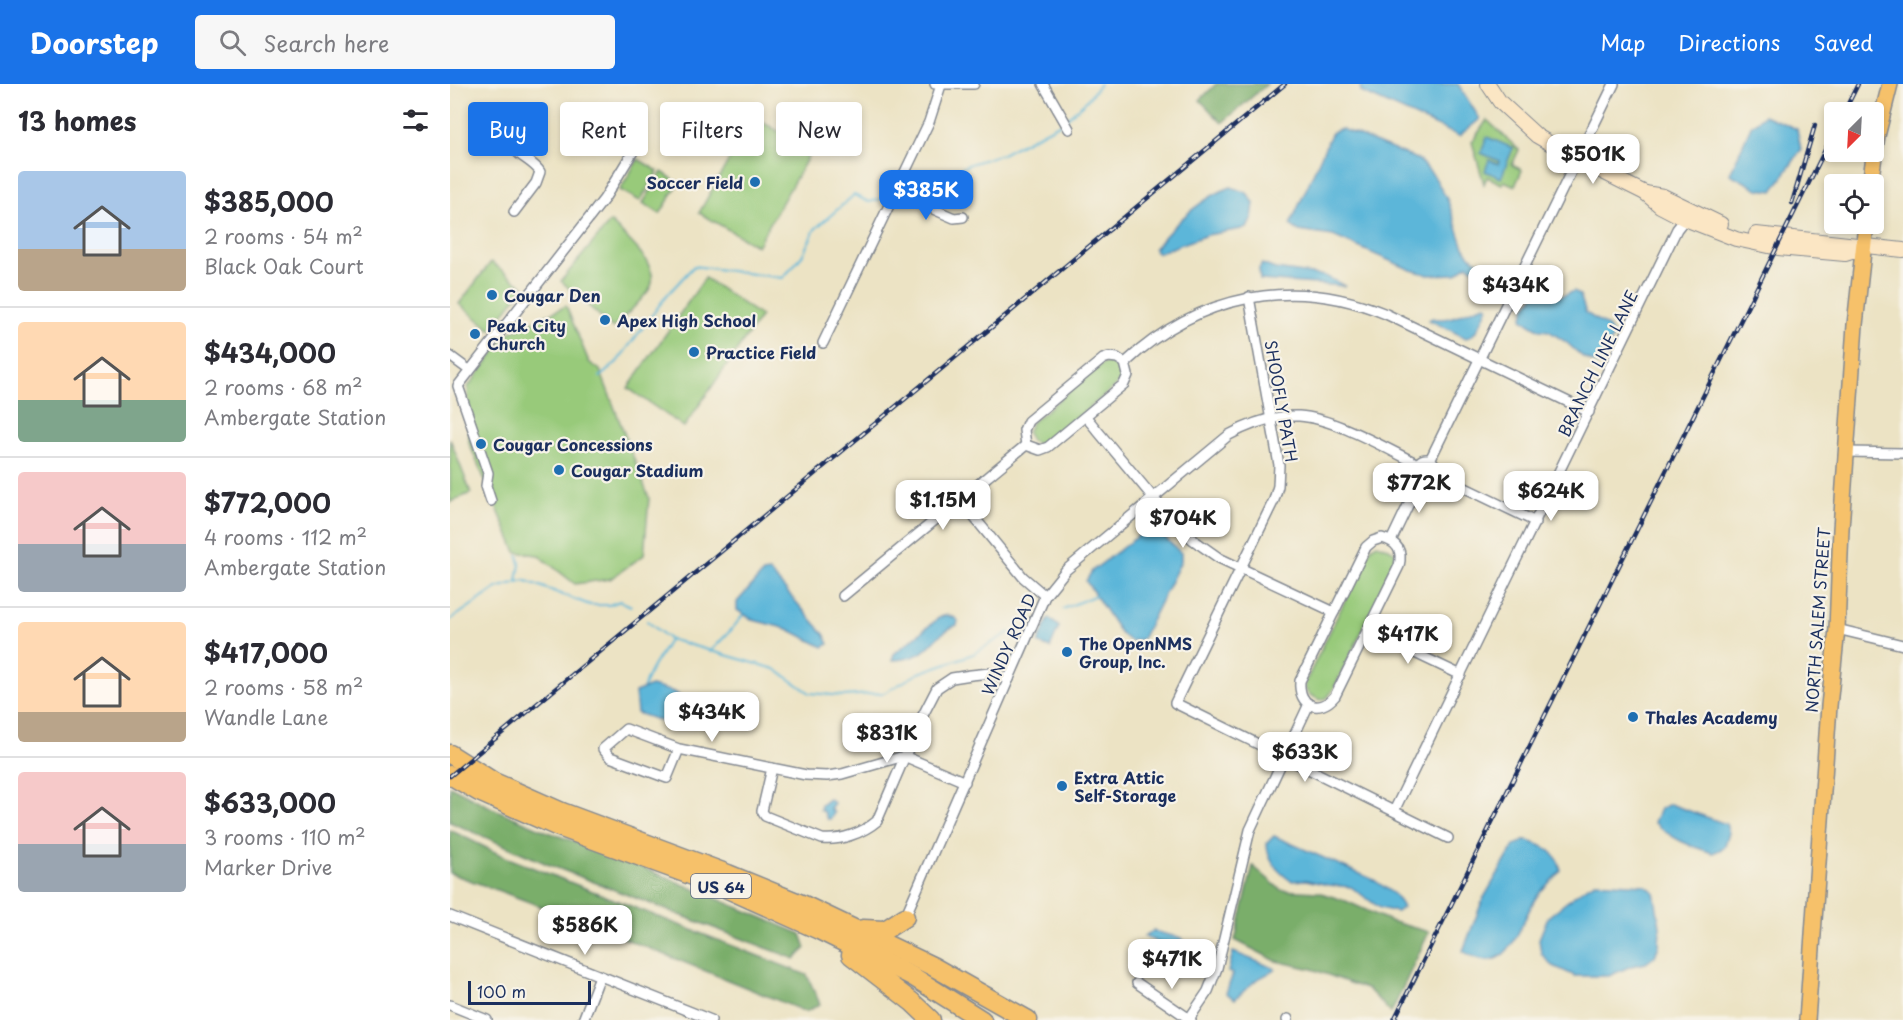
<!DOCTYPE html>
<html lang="en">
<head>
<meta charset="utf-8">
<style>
	:root { --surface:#fff; --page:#f7f7f7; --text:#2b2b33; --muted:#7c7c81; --line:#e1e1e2; --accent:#1a73e8 }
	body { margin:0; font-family:"Playpen Sans",sans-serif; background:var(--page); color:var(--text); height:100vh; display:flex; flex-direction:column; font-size:22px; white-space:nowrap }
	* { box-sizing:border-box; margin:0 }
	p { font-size:20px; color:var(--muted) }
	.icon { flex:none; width:33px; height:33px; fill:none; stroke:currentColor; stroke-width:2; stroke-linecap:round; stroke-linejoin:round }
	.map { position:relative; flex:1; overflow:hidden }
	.panel { display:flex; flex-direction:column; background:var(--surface); width:450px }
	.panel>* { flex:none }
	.hud { position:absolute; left:18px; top:18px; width:570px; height:54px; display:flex; gap:12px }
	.needle { width:39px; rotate:204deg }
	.buttons { position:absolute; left:1374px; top:18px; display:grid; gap:12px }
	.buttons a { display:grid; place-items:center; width:60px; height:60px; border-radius:6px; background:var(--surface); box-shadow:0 3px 9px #0003; font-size:30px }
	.scale { position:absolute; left:18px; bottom:15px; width:123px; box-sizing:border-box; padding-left:6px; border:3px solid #1b2f5e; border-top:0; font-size:16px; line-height:21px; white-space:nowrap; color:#1b2f5e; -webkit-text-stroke:4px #f7f3e8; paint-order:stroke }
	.price { position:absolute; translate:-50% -51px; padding:0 14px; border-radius:12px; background:#fff; color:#222; font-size:20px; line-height:39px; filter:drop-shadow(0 2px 3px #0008) }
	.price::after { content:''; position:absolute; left:50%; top:36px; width:18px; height:14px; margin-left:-9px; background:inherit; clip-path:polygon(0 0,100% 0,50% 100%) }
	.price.selected { background:var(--accent); color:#fff }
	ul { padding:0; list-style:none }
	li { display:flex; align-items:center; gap:18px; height:150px; padding:0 18px }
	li+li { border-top:2px solid var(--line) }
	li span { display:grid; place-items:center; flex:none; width:168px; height:120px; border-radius:6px; color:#555 }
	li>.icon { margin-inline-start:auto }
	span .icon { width:72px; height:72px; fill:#fffc; stroke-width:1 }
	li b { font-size:26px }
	h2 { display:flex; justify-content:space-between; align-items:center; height:72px; padding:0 18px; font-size:26px }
	.chip { padding:0 21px; border-radius:6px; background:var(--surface); box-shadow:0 3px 9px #0003; font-size:21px; line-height:54px }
	.chip.selected { background:var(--accent); color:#fff }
	header { display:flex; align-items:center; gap:36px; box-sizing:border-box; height:84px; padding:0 30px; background:var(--accent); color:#fff }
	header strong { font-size:28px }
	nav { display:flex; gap:33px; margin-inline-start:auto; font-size:21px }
	.search { width:420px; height:54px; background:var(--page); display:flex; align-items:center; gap:15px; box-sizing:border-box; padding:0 21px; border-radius:6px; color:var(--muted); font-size:22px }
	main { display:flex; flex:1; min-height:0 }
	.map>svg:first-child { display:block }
</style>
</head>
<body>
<header>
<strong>Doorstep</strong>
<div class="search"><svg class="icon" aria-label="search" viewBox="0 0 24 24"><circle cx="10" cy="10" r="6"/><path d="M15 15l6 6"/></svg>Search here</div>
<nav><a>Map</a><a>Directions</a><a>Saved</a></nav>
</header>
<main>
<section class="panel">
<h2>13 homes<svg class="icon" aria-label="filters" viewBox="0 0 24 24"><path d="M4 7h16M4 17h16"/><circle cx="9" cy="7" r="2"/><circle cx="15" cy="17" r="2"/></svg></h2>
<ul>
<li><span style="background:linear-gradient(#a9c7e8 65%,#b9a48a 0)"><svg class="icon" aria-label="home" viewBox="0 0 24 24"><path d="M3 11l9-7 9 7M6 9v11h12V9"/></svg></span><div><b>$385,000</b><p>2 rooms · 54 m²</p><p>Black Oak Court</p></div></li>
<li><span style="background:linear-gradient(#ffd9b3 65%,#7fa58c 0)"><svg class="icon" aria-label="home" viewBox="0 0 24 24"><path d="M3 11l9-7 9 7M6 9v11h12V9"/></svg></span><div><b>$434,000</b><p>2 rooms · 68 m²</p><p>Ambergate Station</p></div></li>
<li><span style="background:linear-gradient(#f6c9c9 60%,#9aa5b1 0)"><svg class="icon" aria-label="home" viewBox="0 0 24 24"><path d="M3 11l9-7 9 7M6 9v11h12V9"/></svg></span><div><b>$772,000</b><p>4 rooms · 112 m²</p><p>Ambergate Station</p></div></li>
<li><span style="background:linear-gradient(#ffd9b3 75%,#b9a48a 0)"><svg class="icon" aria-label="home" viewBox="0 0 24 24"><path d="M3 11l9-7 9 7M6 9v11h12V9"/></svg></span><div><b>$417,000</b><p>2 rooms · 58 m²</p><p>Wandle Lane</p></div></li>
<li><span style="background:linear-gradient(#f6c9c9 60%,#9aa5b1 0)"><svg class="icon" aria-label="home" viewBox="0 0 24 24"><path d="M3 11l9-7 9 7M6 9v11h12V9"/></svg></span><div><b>$633,000</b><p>3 rooms · 110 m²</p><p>Marker Drive</p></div></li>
</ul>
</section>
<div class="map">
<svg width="1453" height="936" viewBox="0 0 1453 936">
	<rect width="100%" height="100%" fill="#f7f3e8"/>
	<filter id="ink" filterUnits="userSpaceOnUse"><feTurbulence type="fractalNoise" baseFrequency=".0167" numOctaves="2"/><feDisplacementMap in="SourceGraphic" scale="12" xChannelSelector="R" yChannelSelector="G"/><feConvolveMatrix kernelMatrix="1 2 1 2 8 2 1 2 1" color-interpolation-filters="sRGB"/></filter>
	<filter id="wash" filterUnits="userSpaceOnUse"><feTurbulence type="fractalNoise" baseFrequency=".008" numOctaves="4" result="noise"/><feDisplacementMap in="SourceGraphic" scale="24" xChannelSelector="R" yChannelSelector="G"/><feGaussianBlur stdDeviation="1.35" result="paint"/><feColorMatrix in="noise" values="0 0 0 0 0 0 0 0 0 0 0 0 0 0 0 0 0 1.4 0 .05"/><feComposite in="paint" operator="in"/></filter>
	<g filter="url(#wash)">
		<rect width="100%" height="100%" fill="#ece3c4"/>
		<g fill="#98ca7a" stroke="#5a7c6c" stroke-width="1.5">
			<path d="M303,33L362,66L307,162L249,129Z"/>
			<path d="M1037,36L1069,66L1062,81L1072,86L1065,102L1054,97L1052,100L1037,93L1034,100L1022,58Z"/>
			<path d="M188,75L208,87L190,117L170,106Z"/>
			<path d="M212,88L229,99L210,130L193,119Z"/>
			<path d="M160,138C174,151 210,181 201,202C197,212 172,235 163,244L111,197Z"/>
			<path d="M41,178L74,203L41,246L9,220Z"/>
			<path d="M255,194L311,232L234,343L178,304Z"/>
			<path d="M116,222L139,278L150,286L199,414L194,471L160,495L125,500L88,471L66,468L19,359L18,303L59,249Z"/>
			<path d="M658,278L664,279L671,286L672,295L667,301L595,360L591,361L581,357L577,349L581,339L652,280Z"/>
			<path d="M0,355L21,409L0,418Z"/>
			<path d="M927,460L939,464L945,469L942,486L883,606L877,614L870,616L860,611L855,605V599L918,469L922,463Z"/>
		</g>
		<g fill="#7aae6a" stroke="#4a6e64" stroke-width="1.5">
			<path d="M766,0H817L772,39L750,16Z"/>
			<path d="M0,702L42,724L98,748L175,776L351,850L356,864L345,875L102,782L0,738Z"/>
			<path d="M0,746L53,772L357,891L370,920L356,928C239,880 122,832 2,790L0,789Z"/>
			<path d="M803,782L831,806L868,808L896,817L940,837L979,848L941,929L919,906L862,885L826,877L785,856Z"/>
		</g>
		<g fill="#5bb6d9" stroke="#3b729c" stroke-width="1.5">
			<path d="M910,0H1008L1030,35L1009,52L911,8Z"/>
			<path d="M1314,31L1347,45L1351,66L1323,107L1308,105L1280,90L1301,42Z"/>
			<path d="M892,45L969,76L984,92L998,117L1013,161L1020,172L1047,191L1039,195L1017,181L1006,190L979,191L961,186L883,152L849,147L840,141L882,48Z"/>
			<path d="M1037,53L1063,64L1051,94L1035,87L1039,76L1048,80L1049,77L1031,69Z"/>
			<path d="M781,103L797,109L804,119L802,134L797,144L757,151L708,169L704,165C725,139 750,114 781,103Z"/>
			<path d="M812,180L825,185L875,192L895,202L810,196L809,185Z"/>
			<path d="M1124,207L1130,211L1136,229L1158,243L1164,251L1149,281L1134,274L1116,258L1099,247L1090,246L1072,235L1076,222L1085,211L1099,209L1109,213Z"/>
			<path d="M1036,221L1038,223C1033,233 1028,252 1016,254L979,236L982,234C1001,239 1018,225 1036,221Z"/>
			<path d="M697,445L708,447L731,469V477L692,555L680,557L671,550L636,497L642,487Z"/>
			<path d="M320,488L374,550L379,560L373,563L338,545L303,536L287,526V518L313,489Z"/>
			<path d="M496,531L505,534L508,537L507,541C477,553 483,575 442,576L444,570L489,534Z"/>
			<path d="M599,534L609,543L600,564L588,559Z"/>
			<path d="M201,602L224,608L234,614L223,637L216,639L187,629L185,608Z"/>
			<path d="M379,715L384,719L380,724L384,729L380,735H377L374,728L370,726L371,721Z"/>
			<path d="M1220,720L1276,740L1279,749L1274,764L1263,769C1240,762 1221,755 1204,738L1210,725Z"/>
			<path d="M824,752L924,796L945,811L953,823L947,828L930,824L901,803L878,801L856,796L841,797C827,787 817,776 817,759Z"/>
			<path d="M1075,756C1093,762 1106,765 1111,786C1103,797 1091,804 1084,817C1067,846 1058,897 1013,867L1033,815L1064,762Z"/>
			<path d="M1145,798L1195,801L1204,808L1210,842L1209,861L1205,872L1196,879L1181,882L1159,892H1125L1101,881L1091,869L1089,855L1098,833L1133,805Z"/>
			<path d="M703,847L731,854L735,858L727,868L694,852Z"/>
			<path d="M783,868L824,884L825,886L806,896L785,915L776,909L783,890L778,888Z"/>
		</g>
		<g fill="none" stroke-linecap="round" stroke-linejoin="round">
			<g stroke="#5bb6d9" stroke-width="2">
				<path d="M616,35L636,17L650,0"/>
				<path d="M456,109L468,106L520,80L552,70L611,39"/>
				<path d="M150,293L167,278L217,211L244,182L333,194L352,172L365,145L404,111L419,118L439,113"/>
				<path d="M67,497L70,480L68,471"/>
				<path d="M613,525L646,511"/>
				<path d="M0,536L47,504L74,496L140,521H159L170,517L181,522"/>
				<path d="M197,537L219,555L325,585L360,609L394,612L434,609L469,589L523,570L560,548"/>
				<path d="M260,568L282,545L293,531"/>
				<path d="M194,603C199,584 210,574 219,556"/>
			</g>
		</g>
	</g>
	<g filter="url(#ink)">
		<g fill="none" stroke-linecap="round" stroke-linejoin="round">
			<defs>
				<g id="street">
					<path d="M485,0H524"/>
					<path d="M593,0L619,45"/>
					<path d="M444,108L504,134L513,133"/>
					<path d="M64,128L86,99L90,88C85,79 72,74 65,66"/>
					<path d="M799,213L829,381L828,402L824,416L725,619L998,754"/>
					<path d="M373,259L479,38L491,1"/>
					<path d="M0,272L19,286"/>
					<path d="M659,273L667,274L675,279L678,291L674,300L598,363L590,366L576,361L574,346L578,337L653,275Z"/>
					<path d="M675,279C748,211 843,191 936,230L1139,328"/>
					<path d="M636,333L721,435L742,455L769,474L884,528"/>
					<path d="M1397,368L1453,369"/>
					<circle cx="976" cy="384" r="9"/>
					<path d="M980,376L1164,0"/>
					<path d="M984,389L1086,438"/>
					<path d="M510,416L573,493L595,512"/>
					<path d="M41,417L36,402L38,389L8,302L154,115L190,56"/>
					<path d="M932,454C947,458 953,466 949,482L885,612C869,631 848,622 850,597L916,463L923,457Z"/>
					<path d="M941,457L972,392"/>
					<path d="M393,512L576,361"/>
					<path d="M1387,545L1453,561"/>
					<path d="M917,546L1011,591"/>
					<path d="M229,665L217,694L160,673L153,665L176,645L229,665L356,691L377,692L392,690L454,672L515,698"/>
					<path d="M322,684L312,727L315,732L372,755C390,757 413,749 427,737L471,635L487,604L502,594L521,591L540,589L559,595"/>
					<path d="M944,727L1227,145L1235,135"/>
					<path d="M0,832L261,936"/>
					<path d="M455,833L595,512L616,486L779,351C801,339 823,331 849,332C884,334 935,364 968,380"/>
					<path d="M687,899L741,936"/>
					<path d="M0,921L37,936"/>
					<path d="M739,935L758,907L767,884L800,746L859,620"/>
					<path d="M133,936L150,892"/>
					<path d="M837,936L838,935"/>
				</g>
				<g id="secondary">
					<path d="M1038,0L1050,18L1087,52L1127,75L1195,109L1210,122L1235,135L1286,155L1328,164L1395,170L1414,164"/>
					<path d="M1195,109L1213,112L1271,140"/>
					<path d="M1306,150L1453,166"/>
				</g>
				<g id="primary">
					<path d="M1420,100L1427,52L1440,0"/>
					<path d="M1357,936L1379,622L1387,545L1391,445L1405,241L1416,140"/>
				</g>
				<g id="highway">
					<path d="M0,670L44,698L112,728L278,790L354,821L482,882L578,936"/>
					<path d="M0,691L29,708L106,742L273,803L369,846L462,892L532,936"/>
					<path d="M413,845L435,846L455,833"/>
					<path d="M401,871L462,918L481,936"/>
				</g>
			</defs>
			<use href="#street" stroke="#848991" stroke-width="12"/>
			<use href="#secondary" stroke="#848991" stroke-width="16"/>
			<use href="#primary" stroke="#848991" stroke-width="18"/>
			<use href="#highway" stroke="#848991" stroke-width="21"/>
			<use href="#street" stroke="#fff" stroke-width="9"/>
			<use href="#secondary" stroke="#fbe6c4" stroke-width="14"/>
			<use href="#primary" stroke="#f6c16b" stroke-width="15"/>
			<use href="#highway" stroke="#f6c16b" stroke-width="18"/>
			<defs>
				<g id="rail">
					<path d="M1394,28L1408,0"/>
					<path d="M1342,119L1365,41"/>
					<path d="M0,692L835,0"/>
					<path d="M944,936L1384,48"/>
				</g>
			</defs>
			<use href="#rail" stroke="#1b2f5e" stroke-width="4.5"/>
			<use href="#rail" stroke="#f7f3e8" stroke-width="2" stroke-dasharray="7" stroke-linecap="butt"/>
		</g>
	</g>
	<g fill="#1f6fb2" stroke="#f7f3e8" stroke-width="2">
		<circle cx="305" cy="98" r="6"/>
		<circle cx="42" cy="211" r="6"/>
		<circle cx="155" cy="236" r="6"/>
		<circle cx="25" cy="250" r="6"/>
		<circle cx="244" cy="268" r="6"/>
		<circle cx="31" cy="360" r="6"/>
		<circle cx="109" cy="386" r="6"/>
		<circle cx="617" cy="568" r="6"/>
		<circle cx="1183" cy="633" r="6"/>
		<circle cx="612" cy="702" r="6"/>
	</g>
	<g text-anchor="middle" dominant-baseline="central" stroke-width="4.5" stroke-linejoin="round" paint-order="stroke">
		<rect fill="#f7f3e8" stroke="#5d6a87" stroke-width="1.5" x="241" y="790" width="60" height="24" rx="4.5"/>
		<g font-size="15" font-weight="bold" fill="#1b2f5e">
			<text x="271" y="802">US 64</text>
		</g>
		<g font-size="16" font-weight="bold" fill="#1b2f5e" stroke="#f7f3e8" text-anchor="start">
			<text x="293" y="98" text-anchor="end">Soccer Field</text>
			<text x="54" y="211">Cougar Den</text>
			<text x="167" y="236">Apex High School</text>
			<text x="37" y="241">Peak City<tspan x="37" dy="18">Church</tspan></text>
			<text x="256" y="268">Practice Field</text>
			<text x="43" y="360">Cougar Concessions</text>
			<text x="121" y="386">Cougar Stadium</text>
			<text x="629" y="559">The OpenNMS<tspan x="629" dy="18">Group, Inc.</tspan></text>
			<text x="1195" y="633">Thales Academy</text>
			<text x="624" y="693">Extra Attic<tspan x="624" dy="18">Self-Storage</tspan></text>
		</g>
		<g font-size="16" fill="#1b2f5e" stroke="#f7f3e8">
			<text transform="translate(1147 279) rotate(-64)">BRANCH LINE LANE</text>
			<text transform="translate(832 317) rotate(80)">SHOOFLY PATH</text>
			<text transform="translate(1367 536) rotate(-86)">NORTH SALEM STREET</text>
			<text transform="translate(558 560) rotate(-66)">WINDY ROAD</text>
		</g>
	</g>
</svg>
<div class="buttons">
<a><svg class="needle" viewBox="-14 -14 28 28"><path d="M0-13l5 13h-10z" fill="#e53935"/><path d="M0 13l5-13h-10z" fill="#7c7c81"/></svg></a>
<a><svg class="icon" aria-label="locate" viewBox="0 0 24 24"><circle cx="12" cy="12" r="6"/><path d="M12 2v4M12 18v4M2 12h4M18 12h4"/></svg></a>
</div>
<div class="scale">100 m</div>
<b class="price" style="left:1143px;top:101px">$501K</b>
<b class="price selected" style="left:476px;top:137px">$385K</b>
<b class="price" style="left:1066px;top:232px">$434K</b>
<b class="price" style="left:969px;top:430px">$772K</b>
<b class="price" style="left:1101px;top:438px">$624K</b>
<b class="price" style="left:493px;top:447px">$1.15M</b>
<b class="price" style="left:733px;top:465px">$704K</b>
<b class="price" style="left:958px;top:581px">$417K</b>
<b class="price" style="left:262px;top:659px">$434K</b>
<b class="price" style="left:437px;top:680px">$831K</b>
<b class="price" style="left:855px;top:699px">$633K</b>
<b class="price" style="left:135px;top:872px">$586K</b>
<b class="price" style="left:722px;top:906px">$471K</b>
<div class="hud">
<a class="chip selected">Buy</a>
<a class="chip">Rent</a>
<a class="chip">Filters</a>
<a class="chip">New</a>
</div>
</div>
</main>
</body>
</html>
